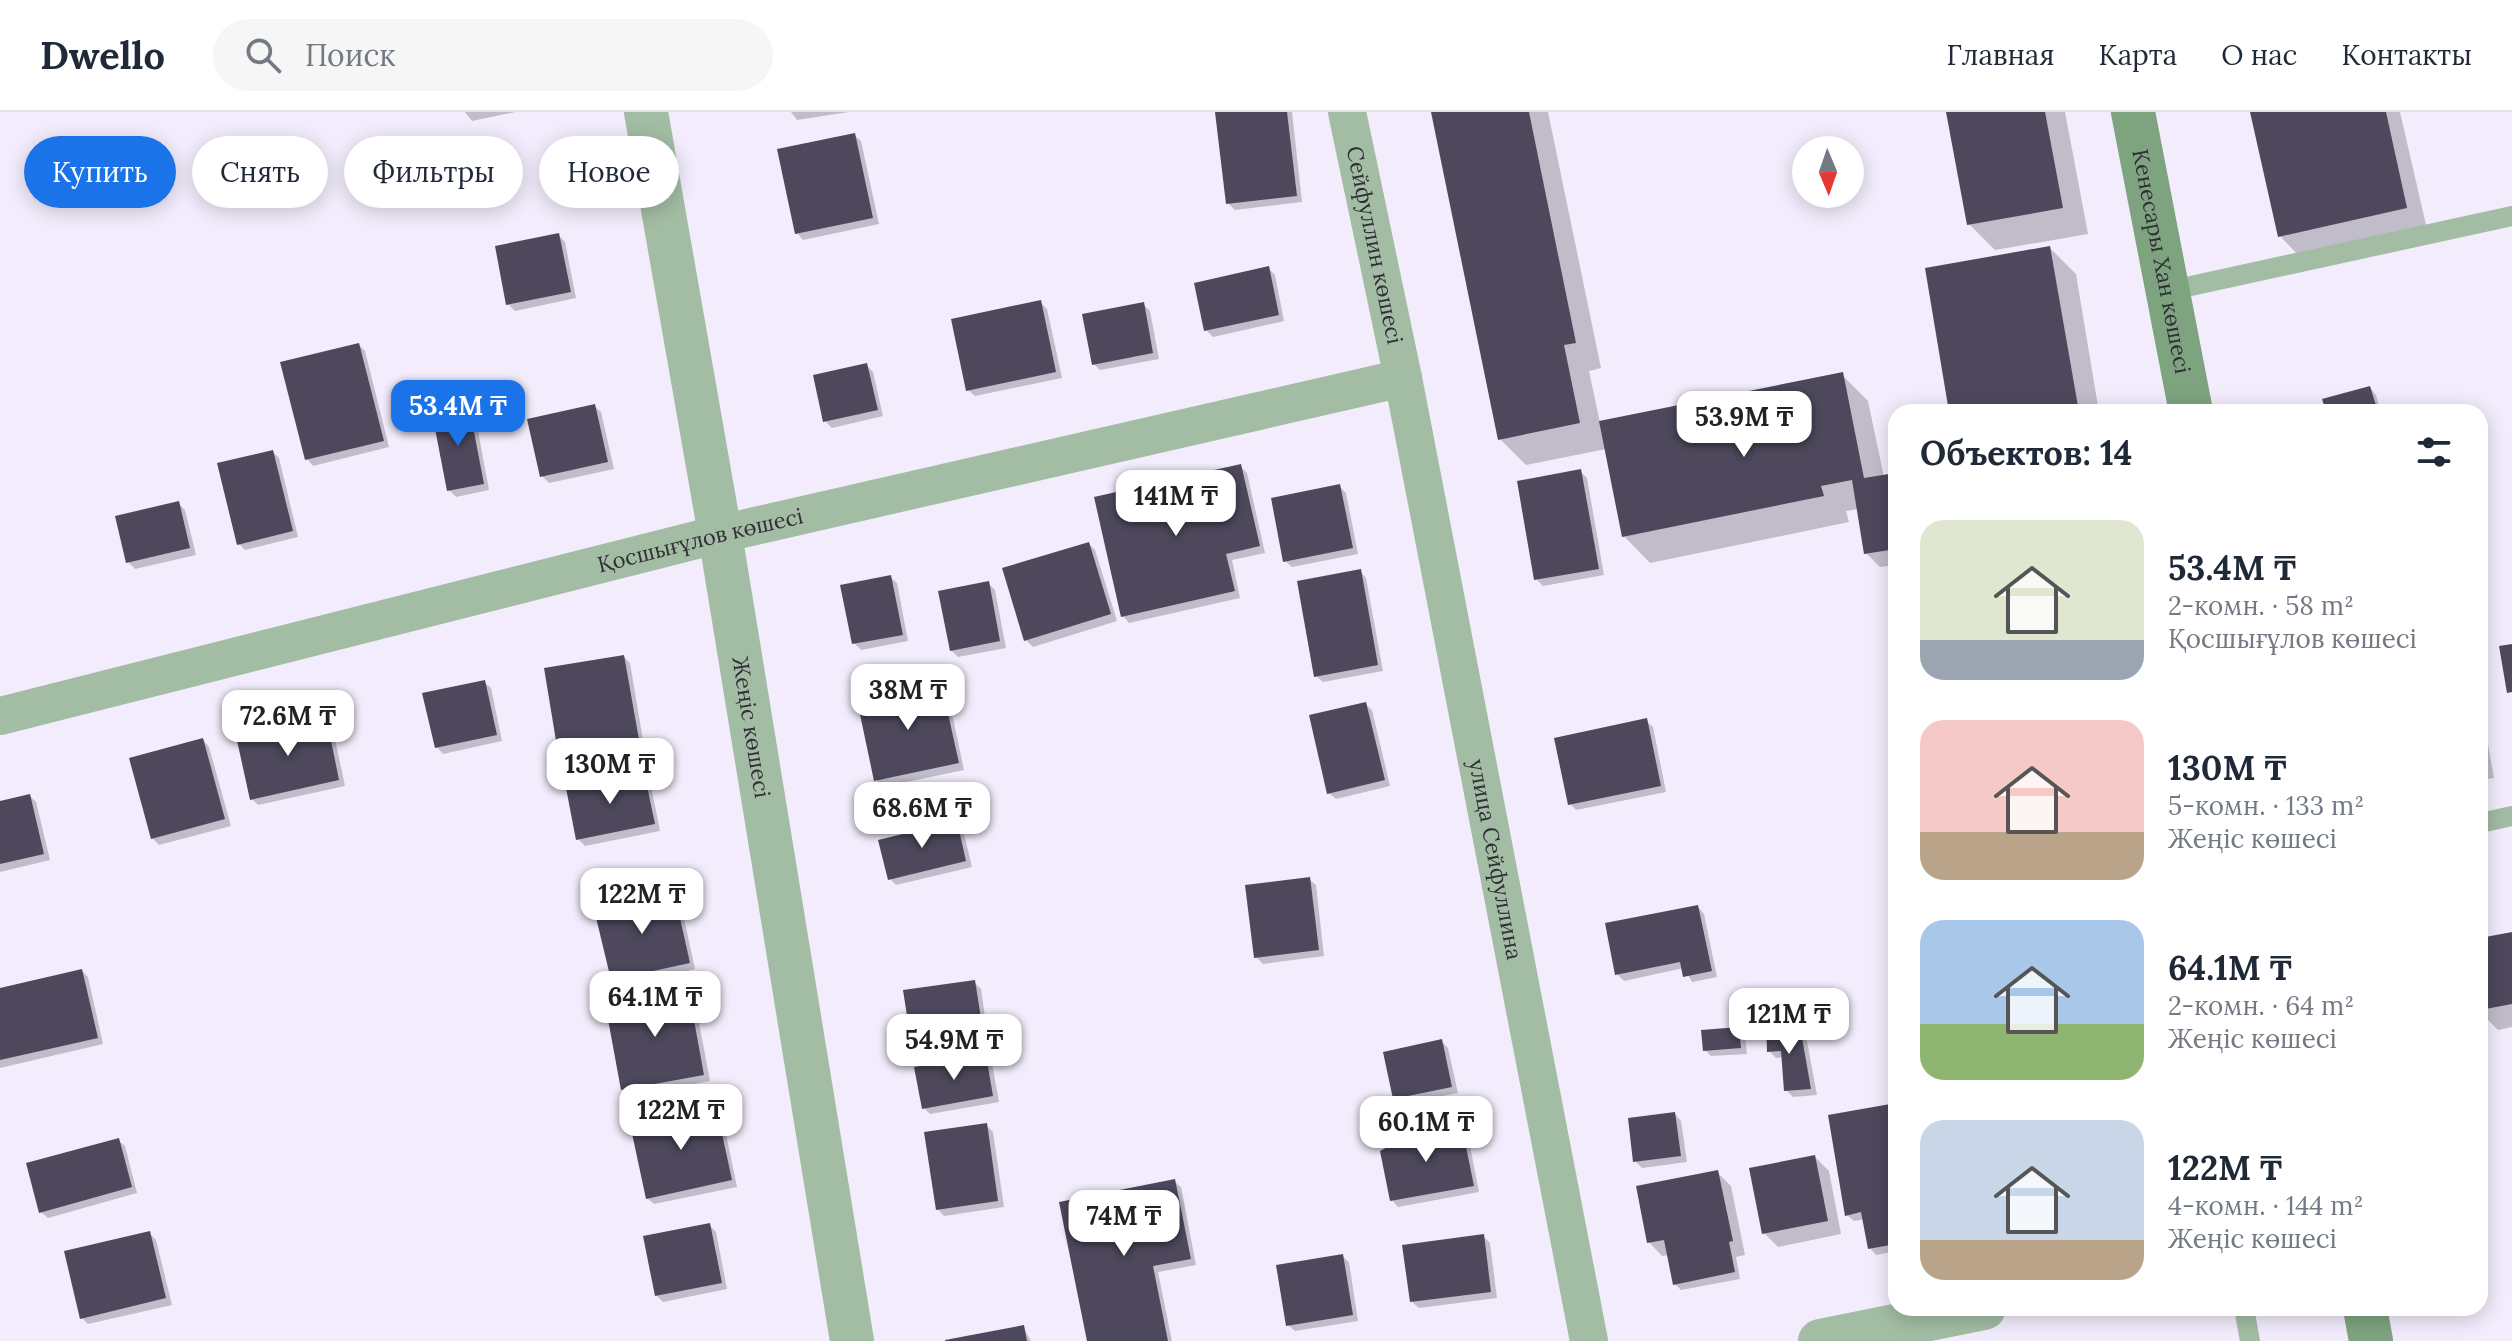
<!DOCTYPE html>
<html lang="ru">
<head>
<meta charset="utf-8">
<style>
	:root { --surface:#fff; --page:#f6f6f7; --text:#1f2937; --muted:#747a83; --line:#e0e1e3; --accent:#1a73e8 }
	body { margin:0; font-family:Lora,serif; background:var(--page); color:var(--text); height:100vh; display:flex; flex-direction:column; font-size:30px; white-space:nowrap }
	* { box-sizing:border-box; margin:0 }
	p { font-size:26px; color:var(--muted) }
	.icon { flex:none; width:44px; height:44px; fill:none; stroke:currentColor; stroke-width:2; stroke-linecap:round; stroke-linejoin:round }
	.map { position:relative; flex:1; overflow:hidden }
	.drawer { position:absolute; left:1888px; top:292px; width:600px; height:912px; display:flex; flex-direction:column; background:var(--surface); border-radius:24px; box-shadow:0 4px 20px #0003 }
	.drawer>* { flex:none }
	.top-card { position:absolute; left:24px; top:24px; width:760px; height:72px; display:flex; gap:16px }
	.needle { width:52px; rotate:178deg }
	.tools { position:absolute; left:1792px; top:24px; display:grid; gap:16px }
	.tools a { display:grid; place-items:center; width:72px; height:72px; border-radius:50%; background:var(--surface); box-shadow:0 4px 20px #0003; font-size:40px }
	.price { position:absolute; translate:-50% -68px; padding:0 18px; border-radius:16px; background:#fff; color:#222; font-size:26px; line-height:52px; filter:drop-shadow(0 2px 4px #0008) }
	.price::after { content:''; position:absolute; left:50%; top:48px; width:24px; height:18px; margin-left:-12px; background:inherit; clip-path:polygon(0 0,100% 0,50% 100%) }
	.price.current { background:var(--accent); color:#fff }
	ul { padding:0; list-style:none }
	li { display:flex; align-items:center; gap:24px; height:200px; padding:0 32px }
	li span { display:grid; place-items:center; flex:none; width:224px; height:160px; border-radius:24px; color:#555 }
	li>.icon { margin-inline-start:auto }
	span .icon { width:96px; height:96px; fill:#fffc; stroke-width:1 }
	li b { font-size:34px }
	h2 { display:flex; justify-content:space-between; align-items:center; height:96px; padding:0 32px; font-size:34px }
	.chip { padding:0 28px; border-radius:36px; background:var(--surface); box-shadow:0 4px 20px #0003; font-size:28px; line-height:72px }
	.chip.current { background:var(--accent); color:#fff }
	header { display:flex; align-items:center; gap:48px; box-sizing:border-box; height:112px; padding:0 40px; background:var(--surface); border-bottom:2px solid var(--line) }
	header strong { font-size:38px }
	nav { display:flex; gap:44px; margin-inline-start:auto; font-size:28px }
	.search { width:560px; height:72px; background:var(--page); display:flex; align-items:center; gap:20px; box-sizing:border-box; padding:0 28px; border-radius:44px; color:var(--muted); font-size:30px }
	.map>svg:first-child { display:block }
</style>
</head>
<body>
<header>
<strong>Dwello</strong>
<div class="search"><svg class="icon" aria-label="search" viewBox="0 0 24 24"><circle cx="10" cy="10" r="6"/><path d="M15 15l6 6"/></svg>Поиск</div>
<nav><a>Главная</a><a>Карта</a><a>О нас</a><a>Контакты</a></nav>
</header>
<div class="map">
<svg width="2512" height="1229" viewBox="0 0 2512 1229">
	<rect width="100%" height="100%" fill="#f2ecfc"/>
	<g fill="#0003">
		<path d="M465,0H515L472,9Z"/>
		<path d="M791,0H849L797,8Z"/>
		<path d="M1217,0H1292L1302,90L1235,98L1228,91Z"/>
		<path d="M1433,0H1548L1601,256L1589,259L1600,311L1842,263L1868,289L1884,365H1896V453L1880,455L1866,441L1859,397L1846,399L1849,410L1650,451L1624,424L1606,337L1526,353L1500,327Z"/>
		<path d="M1948,0H2065L2088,122L1995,138L1969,112Z"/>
		<path d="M2252,0H2400L2427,117L2300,145L2280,124Z"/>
		<path d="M854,23L861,29L879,112L803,128L797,121Z"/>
		<path d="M558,123L565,130L576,186L515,199L508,192Z"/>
		<path d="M2050,136L2076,162L2099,300H1951Z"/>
		<path d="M1268,156L1275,163L1284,209L1213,225L1206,218Z"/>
		<path d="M1040,190L1047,197L1062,266L975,284L968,278Z"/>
		<path d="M1143,192L1150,199L1159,247L1100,258L1094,252Z"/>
		<path d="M359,233L365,239L389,335L313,354L307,347Z"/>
		<path d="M866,253L873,260L883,304L832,316L825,309Z"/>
		<path d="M2370,276L2376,283L2381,300H2328Z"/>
		<path d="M594,294L601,300L614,357L549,371L542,364Z"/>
		<path d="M468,296L475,303L489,378L456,385L449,378Z"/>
		<path d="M273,340L279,346L298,425L245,438L239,432Z"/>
		<path d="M1240,354L1247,361L1265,441L1232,448L1240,486L1129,511L1123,504Z"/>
		<path d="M1580,359L1587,366L1604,463L1543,474L1536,467Z"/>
		<path d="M1340,375L1346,381L1358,442L1292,455L1285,449Z"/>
		<path d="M178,391L185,398L196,443L135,457L128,450Z"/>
		<path d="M1089,432L1095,438L1117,509L1033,535L1026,528Z"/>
		<path d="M1360,459L1366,466L1383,559L1323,570L1316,564Z"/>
		<path d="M890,465L897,471L908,529L861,538L854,531Z"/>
		<path d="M988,471L995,478L1006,536L958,545L951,538Z"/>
		<path d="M624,545L630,551L646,646L568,659L562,652Z"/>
		<path d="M484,570L491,576L502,629L443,642L437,635Z"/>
		<path d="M940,572L947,578L964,658L883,675L876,668Z"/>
		<path d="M1365,592L1372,598L1390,674L1336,687L1329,681Z"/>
		<path d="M2480,605L2484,609L2494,666L2480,668Z"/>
		<path d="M325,606L332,613L345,674L258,693L252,687Z"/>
		<path d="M1646,609L1653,615L1666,680L1576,698L1570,692Z"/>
		<path d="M203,628L209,635L231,714L159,733L152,726Z"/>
		<path d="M644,662L650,669L660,719L585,734L578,727Z"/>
		<path d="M30,684L36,690L50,748L0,760V691Z"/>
		<path d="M956,711L963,718L972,755L896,773L890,767Z"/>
		<path d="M1309,767L1316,773L1324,844L1263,852L1256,845Z"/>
		<path d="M673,781L680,788L695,857L619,874L612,867Z"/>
		<path d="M1698,795L1704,802L1717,865L1692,870L1684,856L1624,869L1617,862Z"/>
		<path d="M2512,822V915L2498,918L2480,900V828Z"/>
		<path d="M82,859L88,865L103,932L0,956V878Z"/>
		<path d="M974,870L981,877L987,919L919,929L912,922Z"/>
		<path d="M687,877L694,884L710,969L630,984L623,978Z"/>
		<path d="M1778,910L1785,921L1800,922L1807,929L1817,983L1793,985L1786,978L1784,945L1776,946L1769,939Z"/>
		<path d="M1739,917L1745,924L1747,942L1711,944L1705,938Z"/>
		<path d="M1442,930L1448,936L1458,981L1401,992L1394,986Z"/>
		<path d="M985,945L992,951L999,990L930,1002L924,996Z"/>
		<path d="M1896,993V1139L1876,1143L1870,1136L1865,1107L1854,1109L1847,1103Z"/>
		<path d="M716,996L722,1003L737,1075L654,1092L647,1086Z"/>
		<path d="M1675,1002L1681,1009L1687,1050L1642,1056L1635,1049Z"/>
		<path d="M986,1013L993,1020L1004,1095L944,1104L938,1097Z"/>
		<path d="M1462,1017L1468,1024L1479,1080L1398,1095L1392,1088L1401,1030L1412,1019L1419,1025Z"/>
		<path d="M118,1028L125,1034L137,1081L48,1106L41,1100Z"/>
		<path d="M1815,1045L1829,1059L1841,1122L1778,1135L1764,1121Z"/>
		<path d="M1717,1060L1731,1074L1745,1143L1736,1145L1740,1167L1681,1178L1675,1172L1669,1143L1662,1144L1649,1130Z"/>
		<path d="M1174,1069L1181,1075L1196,1153L1158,1160L1172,1229H1089Z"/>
		<path d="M709,1113L716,1120L727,1177L663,1190L656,1183Z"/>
		<path d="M149,1121L156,1128L172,1193L88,1212L82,1206Z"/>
		<path d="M1483,1124L1490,1131L1497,1186L1419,1196L1412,1190Z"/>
		<path d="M1342,1144L1349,1150L1358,1209L1295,1219L1288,1213Z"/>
		<path d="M1023,1215L1031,1229H951Z"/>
	</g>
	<g fill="#4e485d">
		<path d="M1215,0H1287L1297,84L1226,92Z"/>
		<path d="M1431,0H1529L1576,231L1564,233L1580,311L1498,328Z"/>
		<path d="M1946,0H2045L2063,96L1967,113Z"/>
		<path d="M2250,0H2386L2407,96L2278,125Z"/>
		<path d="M855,21L873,106L795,122L777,37Z"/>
		<path d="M559,121L571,180L506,193L495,134Z"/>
		<path d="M2050,134L2079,300H1949L1925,156Z"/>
		<path d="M1269,154L1279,203L1204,219L1194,171Z"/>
		<path d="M1041,188L1056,260L966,279L951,207Z"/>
		<path d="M1144,190L1153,241L1092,253L1082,202Z"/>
		<path d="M359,231L384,329L305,348L280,250Z"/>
		<path d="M867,251L878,298L823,310L813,263Z"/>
		<path d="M1843,260L1864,366L1895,361L1896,437L1864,442L1852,368L1821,374L1824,384L1622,425L1599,309Z"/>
		<path d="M2370,274L2378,300H2326L2322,287Z"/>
		<path d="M595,292L608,350L540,365L527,307Z"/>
		<path d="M469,294L484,372L447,379L432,301Z"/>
		<path d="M273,338L293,419L237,433L217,351Z"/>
		<path d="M1241,352L1260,434L1226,442L1235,479L1121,505L1094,385Z"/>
		<path d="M1581,357L1599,457L1534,468L1517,369Z"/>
		<path d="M1340,372L1353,436L1283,450L1271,386Z"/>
		<path d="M179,389L190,436L126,451L115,404Z"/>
		<path d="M1089,430L1111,502L1024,529L1002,456Z"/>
		<path d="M1361,457L1378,553L1314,565L1297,469Z"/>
		<path d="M891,463L903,523L852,532L840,473Z"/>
		<path d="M989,469L1000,529L950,539L938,479Z"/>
		<path d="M2512,532V580L2507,581L2499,534Z"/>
		<path d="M624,543L641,639L560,653L544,556Z"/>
		<path d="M485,568L497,623L435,636L422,581Z"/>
		<path d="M941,570L959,651L874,669L857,588Z"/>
		<path d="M1366,590L1385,668L1327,682L1309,603Z"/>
		<path d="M326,604L339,668L250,688L236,624Z"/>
		<path d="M1647,606L1661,674L1568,693L1554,626Z"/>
		<path d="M203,626L225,707L151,727L129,646Z"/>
		<path d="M644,660L655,712L576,728L566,676Z"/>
		<path d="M30,682L44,742L0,752V689Z"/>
		<path d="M957,709L966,749L888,768L878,728Z"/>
		<path d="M1310,765L1319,838L1254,846L1245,773Z"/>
		<path d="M674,779L690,851L611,868L594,797Z"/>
		<path d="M1698,793L1712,859L1683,865L1680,850L1615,863L1605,811Z"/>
		<path d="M2512,820V892L2480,898V826Z"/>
		<path d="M82,857L98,926L0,948V876Z"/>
		<path d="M975,868L982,913L910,923L903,878Z"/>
		<path d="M688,875L704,963L621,978L605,891Z"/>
		<path d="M1779,908V919L1801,920L1811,977L1784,979L1781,939L1767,940L1766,909Z"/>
		<path d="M1739,915L1741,936L1703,939L1701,918Z"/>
		<path d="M1442,927L1452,975L1393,987L1383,940Z"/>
		<path d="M986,943L993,984L922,997L914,955Z"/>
		<path d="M1896,991V1132L1868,1137L1861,1100L1845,1104L1828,1003Z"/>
		<path d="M716,994L732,1068L646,1087L630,1012Z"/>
		<path d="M1675,1000L1681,1044L1633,1050L1628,1006Z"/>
		<path d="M987,1011L998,1089L936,1098L924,1020Z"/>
		<path d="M1462,1015L1474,1074L1390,1089L1380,1039L1399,1029L1397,1019L1413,1016L1414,1024Z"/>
		<path d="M119,1026L132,1075L39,1101L26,1051Z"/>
		<path d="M1815,1043L1828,1109L1762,1122L1749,1056Z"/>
		<path d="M1718,1058L1733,1129L1729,1130L1735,1160L1673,1173L1664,1128L1647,1131L1636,1074Z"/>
		<path d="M1175,1067L1191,1147L1153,1154L1168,1229H1087L1059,1090Z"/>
		<path d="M710,1111L722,1171L655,1184L643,1124Z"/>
		<path d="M150,1119L166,1186L80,1207L64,1139Z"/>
		<path d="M1484,1122L1491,1180L1410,1190L1402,1133Z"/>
		<path d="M1343,1142L1353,1203L1286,1214L1276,1153Z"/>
		<path d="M1024,1213L1027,1229H945V1228Z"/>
	</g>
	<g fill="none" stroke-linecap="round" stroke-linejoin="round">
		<g stroke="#a3bda4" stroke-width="20">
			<path d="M2168,179L2512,104"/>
			<path d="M2480,711L2512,704"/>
			<path d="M2244,1196L2250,1229"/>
		</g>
		<g stroke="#a3bda4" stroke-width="38">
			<path id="s1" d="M1347,0L1403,266L1589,1229"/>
			<path id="s2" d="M0,604L720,422L1403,266"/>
		</g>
		<g stroke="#a3bda4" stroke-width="44">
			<path id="s3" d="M646,0L720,422L852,1229"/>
			<path d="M1820,1229L1984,1196"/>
		</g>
		<g stroke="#7da47f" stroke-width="44">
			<path id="s4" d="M2133,0L2191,300"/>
			<path d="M2365,1196L2371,1229"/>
		</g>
	</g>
	<g text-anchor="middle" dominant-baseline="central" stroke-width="8" stroke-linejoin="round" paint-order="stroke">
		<g font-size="22" fill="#322e38" stroke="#fff">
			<text stroke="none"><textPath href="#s1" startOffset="136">Сейфуллин көшесі</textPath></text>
			<text stroke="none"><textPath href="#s4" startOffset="152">Кенесары Хан көшесі</textPath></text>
			<text stroke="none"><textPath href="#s2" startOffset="722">Қосшығұлов көшесі</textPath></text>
			<text stroke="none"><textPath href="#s3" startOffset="624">Жеңіс көшесі</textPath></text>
			<text stroke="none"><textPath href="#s1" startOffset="762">улица Сейфуллина</textPath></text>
		</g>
	</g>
</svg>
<div class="tools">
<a><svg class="needle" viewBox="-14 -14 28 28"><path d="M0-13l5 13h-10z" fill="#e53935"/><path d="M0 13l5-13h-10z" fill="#747a83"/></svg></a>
</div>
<b class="price current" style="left:458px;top:336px">53.4M ₸</b>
<b class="price" style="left:1744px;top:347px">53.9M ₸</b>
<b class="price" style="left:1176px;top:426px">141M ₸</b>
<b class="price" style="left:908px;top:620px">38M ₸</b>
<b class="price" style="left:288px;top:646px">72.6M ₸</b>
<b class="price" style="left:610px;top:694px">130M ₸</b>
<b class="price" style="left:922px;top:738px">68.6M ₸</b>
<b class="price" style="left:642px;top:824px">122M ₸</b>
<b class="price" style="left:655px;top:927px">64.1M ₸</b>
<b class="price" style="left:1789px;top:944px">121M ₸</b>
<b class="price" style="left:954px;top:970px">54.9M ₸</b>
<b class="price" style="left:681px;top:1040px">122M ₸</b>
<b class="price" style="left:1426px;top:1052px">60.1M ₸</b>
<b class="price" style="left:1124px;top:1146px">74M ₸</b>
<div class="top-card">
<a class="chip current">Купить</a>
<a class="chip">Снять</a>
<a class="chip">Фильтры</a>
<a class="chip">Новое</a>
</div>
<section class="drawer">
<h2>Объектов: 14<svg class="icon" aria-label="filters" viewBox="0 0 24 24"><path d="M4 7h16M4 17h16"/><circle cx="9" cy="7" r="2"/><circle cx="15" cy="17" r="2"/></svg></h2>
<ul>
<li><span style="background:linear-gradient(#dfe7d0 75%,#9aa5b1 0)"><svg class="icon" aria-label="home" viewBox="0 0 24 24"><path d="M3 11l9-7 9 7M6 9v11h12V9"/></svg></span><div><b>53.4M ₸</b><p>2-комн. · 58 m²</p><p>Қосшығұлов көшесі</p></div></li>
<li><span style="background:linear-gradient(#f6c9c9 70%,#b9a48a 0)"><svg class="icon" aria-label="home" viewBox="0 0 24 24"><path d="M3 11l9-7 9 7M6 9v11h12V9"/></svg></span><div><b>130M ₸</b><p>5-комн. · 133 m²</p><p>Жеңіс көшесі</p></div></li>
<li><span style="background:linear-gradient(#a9c7e8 65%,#8fb573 0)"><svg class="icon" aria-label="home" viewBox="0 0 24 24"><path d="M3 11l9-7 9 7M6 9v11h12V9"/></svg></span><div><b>64.1M ₸</b><p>2-комн. · 64 m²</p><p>Жеңіс көшесі</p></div></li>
<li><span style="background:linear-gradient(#c9d6e8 75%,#b9a48a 0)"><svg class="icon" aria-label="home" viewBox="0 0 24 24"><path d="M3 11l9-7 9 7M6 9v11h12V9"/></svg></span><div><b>122M ₸</b><p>4-комн. · 144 m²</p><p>Жеңіс көшесі</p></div></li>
</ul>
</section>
</div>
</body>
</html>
